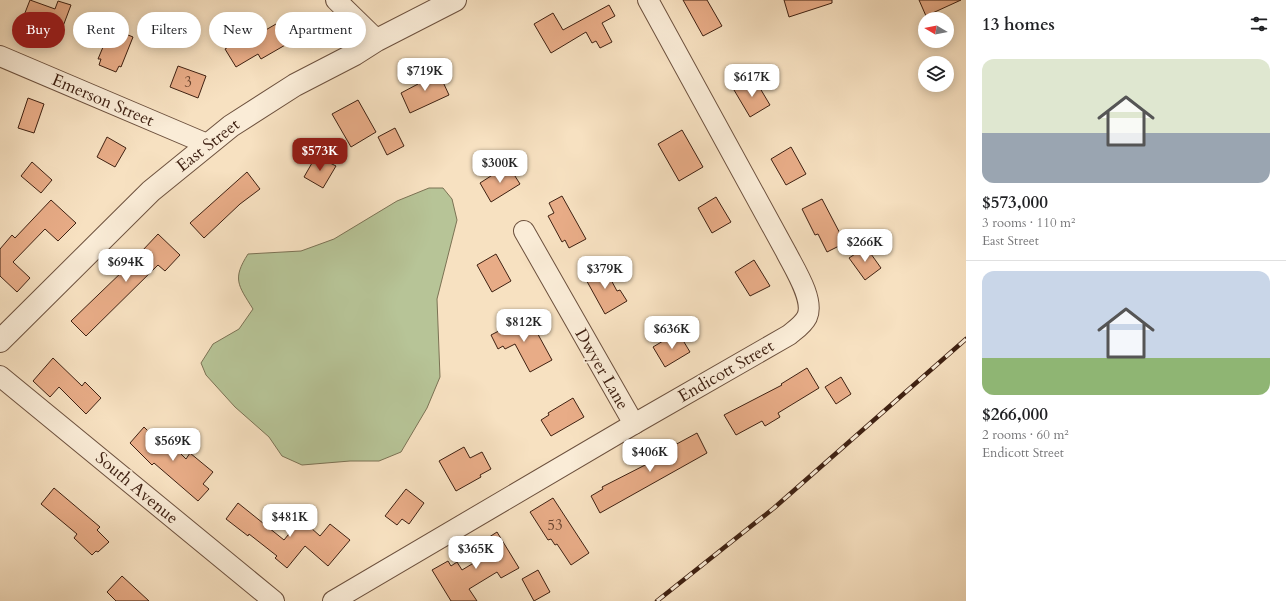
<!DOCTYPE html>
<html lang="en">
<head>
<meta charset="utf-8">
<style>
	:root { --surface:#fff; --page:#f6f6f6; --text:#202124; --muted:#757577; --line:#e0e0e0; --accent:#8f2418 }
	body { margin:0; font-family:Cardo,serif; background:var(--page); color:var(--text); height:100vh; display:flex; flex-direction:column; font-size:15px; white-space:nowrap }
	* { box-sizing:border-box; margin:0 }
	p { font-size:13px; color:var(--muted) }
	.icon { flex:none; width:22px; height:22px; fill:none; stroke:currentColor; stroke-width:2; stroke-linecap:round; stroke-linejoin:round }
	.map { position:relative; flex:1; overflow:hidden }
	.sheet { display:flex; flex-direction:column; background:var(--surface); width:320px }
	.sheet>* { flex:none }
	.banner { position:absolute; left:12px; top:12px; width:380px; height:36px; display:flex; gap:8px }
	.needle { width:26px; rotate:280deg }
	.tools { position:absolute; left:918px; top:12px; display:grid; gap:8px }
	.tools a { display:grid; place-items:center; width:36px; height:36px; border-radius:50%; background:var(--surface); box-shadow:0 2px 10px #0003; font-size:20px }
	.price { position:absolute; translate:-50% -34px; padding:0 9px; border-radius:8px; background:#fff; color:#222; font-size:13px; line-height:26px; filter:drop-shadow(0 1px 2px #0008) }
	.price::after { content:''; position:absolute; left:50%; top:24px; width:12px; height:9px; margin-left:-6px; background:inherit; clip-path:polygon(0 0,100% 0,50% 100%) }
	.price.current { background:var(--accent); color:#fff }
	ul { padding:0; list-style:none }
	li { display:grid; align-content:center; gap:8px; height:212px; padding:0 16px }
	li+li { border-top:1px solid var(--line) }
	li span { display:grid; place-items:center; height:124px; border-radius:12px; color:#555 }
	li>.icon { margin-inline-start:auto }
	span .icon { width:72px; height:72px; fill:#fffc; stroke-width:1 }
	li b { font-size:17px }
	h2 { display:flex; justify-content:space-between; align-items:center; height:48px; padding:0 16px; font-size:17px }
	.chip { padding:0 14px; border-radius:18px; background:var(--surface); box-shadow:0 2px 10px #0003; font-size:14px; line-height:36px }
	.chip.current { background:var(--accent); color:#fff }
	main { display:flex; flex:1; min-height:0 }
	.map>svg:first-child { display:block }
</style>
</head>
<body>
<main>
<div class="map">
<svg width="966" height="601" viewBox="0 0 966 601">
	<rect width="100%" height="100%" fill="#f7e1c1"/>
	<filter id="stains"><feTurbulence type="fractalNoise" baseFrequency=".005" numOctaves="4"/><feColorMatrix values="0 0 0 0 .2 0 0 0 0 .09 0 0 0 0 .02 0 0 0 .5 -.17"/></filter>
	<radialGradient id="worn" r=".72"><stop offset=".6" stop-color="#630" stop-opacity="0"/><stop offset="1" stop-color="#630" stop-opacity=".3"/></radialGradient>
	<path fill="#b7c497" stroke="#7b7254" d="M429,188H443L452,199L457,220L437,299L440,377L427,408L401,452L379,461H350L302,465L282,456L269,437L235,407L206,375L201,363L213,344L239,329L253,309C238,285 232,279 248,254L301,251L334,239L397,201Z"/>
	<g fill="#e8ac87" stroke="#3f2112">
		<path d="M30,0L55,9L58,1L71,5L59,37L21,23Z"/>
		<path d="M683,0H707L722,26L703,36Z"/>
		<path d="M784,0H832V3L789,17Z"/>
		<path d="M919,0H961L926,16Z"/>
		<path d="M609,5L615,16L602,23L612,42L600,48L596,41L592,43L586,32L551,53L534,24L553,13L563,30Z"/>
		<path d="M276,24L287,44L261,59L258,54L236,67L225,49L243,38L245,42Z"/>
		<path d="M111,28L133,37L121,67L119,66L116,72L99,65L101,59H98Z"/>
		<path d="M178,66L206,76L198,98L170,87Z"/>
		<path d="M437,69L449,95L410,113L401,93L418,84L416,80Z"/>
		<path d="M754,78L770,105L750,117L734,90Z"/>
		<path d="M28,98L44,104L34,133L18,128Z"/>
		<path d="M358,100L376,132L351,147L332,114Z"/>
		<path d="M395,128L404,146L387,155L378,137Z"/>
		<path d="M682,130L703,167L679,181L658,144Z"/>
		<path d="M107,137L126,148L115,167L97,157Z"/>
		<path d="M791,147L806,174L786,185L771,159Z"/>
		<path d="M316,156L336,166L323,188L304,177Z"/>
		<path d="M32,162L52,180L41,193L21,176Z"/>
		<path d="M508,165L520,184L491,202L480,183Z"/>
		<path d="M247,172L260,189L240,204L204,238L190,223Z"/>
		<path d="M562,196L586,239L569,248L565,240L562,242L548,216L554,213L549,203Z"/>
		<path d="M716,197L731,222L712,233L698,208Z"/>
		<path d="M822,199L845,243L827,252L818,234L815,235L802,209Z"/>
		<path d="M51,200L76,223L58,241L45,229L13,262L30,278L17,292L0,276V249L12,235L15,238Z"/>
		<path d="M158,234L180,255L165,271L158,265L86,336L71,321L126,268Z"/>
		<path d="M866,247L881,268L865,280L849,258Z"/>
		<path d="M496,254L511,281L492,292L477,265Z"/>
		<path d="M754,260L770,286L750,296L735,272Z"/>
		<path d="M603,265L617,291L620,290L627,301L605,314L584,276Z"/>
		<path d="M528,316L552,360L530,372L515,344L505,349L503,346L498,349L491,335Z"/>
		<path d="M678,332L690,352L665,367L653,347Z"/>
		<path d="M53,358L82,386L85,382L101,398L86,414L59,387L50,397L33,381Z"/>
		<path d="M807,368L819,388L778,413L780,417L765,426L762,421L736,435L724,415L782,385L781,384Z"/>
		<path d="M841,377L851,394L836,404L825,387Z"/>
		<path d="M573,398L584,417L551,436L541,420L549,415L548,413Z"/>
		<path d="M144,427L150,433L155,428L186,459L190,453L213,472L203,484L209,489L198,501L154,463L152,465L130,443Z"/>
		<path d="M697,433L707,453L600,513L591,496L603,489L602,487L649,463L647,460Z"/>
		<path d="M464,447L470,458L482,452L491,469L480,475L481,477L456,491L439,461Z"/>
		<path d="M54,488L100,527L97,530L109,542L98,552L96,551L92,555L74,538L77,534L41,504Z"/>
		<path d="M406,489L424,503L409,524L402,519L397,525L385,516Z"/>
		<path d="M553,498L589,553L571,565L557,544L555,545L551,539L548,540L530,512Z"/>
		<path d="M238,503L284,540L301,519L320,536L330,524L350,540L328,566L305,546L287,568L275,558L277,556L249,534L248,536L226,519Z"/>
		<path d="M497,532L519,568L501,578L497,572L469,589L477,601H451L432,570L448,561L451,566L457,562L462,570L487,555L480,543Z"/>
		<path d="M538,570L550,592L534,601L522,579Z"/>
		<path d="M122,576L149,601H116L107,592Z"/>
	</g>
	<g fill="none" stroke-linecap="round" stroke-linejoin="round">
		<defs>
			<g id="minor">
				<path d="M336,0L377,40"/>
				<path d="M0,56L207,144"/>
				<path d="M524,231L634,424"/>
				<path d="M0,376L274,601"/>
				<path d="M333,601L634,424L789,335C795,330 803,325 807,317C815,300 794,268 786,252L648,0"/>
			</g>
			<path id="tertiary" d="M0,341L151,191L231,126L295,85L355,54L377,40L455,0"/>
		</defs>
		<use href="#minor" stroke="#6d513e" stroke-width="22"/>
		<use href="#tertiary" stroke="#6d513e" stroke-width="24"/>
		<use href="#minor" stroke="#faecd7" stroke-width="20"/>
		<use href="#tertiary" stroke="#faecd7" stroke-width="22"/>
		<defs>
			<path id="rail" d="M657,601L774,508L966,339"/>
		</defs>
		<use href="#rail" stroke="#3f2112" stroke-width="4.5"/>
		<use href="#rail" stroke="#faecd7" stroke-width="3" stroke-dasharray="9" stroke-linecap="butt"/>
	</g>
	<g text-anchor="middle" dominant-baseline="central" stroke-width="4" stroke-linejoin="round" paint-order="stroke">
		<g font-size="15" fill="#69442f">
			<text x="188" y="82">3</text>
			<text x="555" y="525">53</text>
		</g>
		<g font-size="17" fill="#3f2112" stroke="#faecd7">
			<text transform="translate(103 100) rotate(23)">Emerson Street</text>
			<text transform="translate(208 145) rotate(-38)">East Street</text>
			<text transform="translate(602 369) rotate(60)">Dwyer Lane</text>
			<text transform="translate(726 371) rotate(-30)">Endicott Street</text>
			<text transform="translate(137 488) rotate(40)">South Avenue</text>
		</g>
	</g>
	<rect width="100%" height="100%" filter="url(#stains)"/>
	<rect width="100%" height="100%" fill="url(#worn)"/>
</svg>
<div class="tools">
<a><svg class="needle" viewBox="-14 -14 28 28"><path d="M0-13l5 13h-10z" fill="#e53935"/><path d="M0 13l5-13h-10z" fill="#757577"/></svg></a>
<a><svg class="icon" aria-label="layers" viewBox="0 0 24 24"><path d="M12 4l9 5-9 5-9-5zM3 14l9 5 9-5"/></svg></a>
</div>
<b class="price" style="left:425px;top:92px">$719K</b>
<b class="price" style="left:752px;top:98px">$617K</b>
<b class="price current" style="left:320px;top:172px">$573K</b>
<b class="price" style="left:500px;top:184px">$300K</b>
<b class="price" style="left:865px;top:263px">$266K</b>
<b class="price" style="left:126px;top:283px">$694K</b>
<b class="price" style="left:605px;top:290px">$379K</b>
<b class="price" style="left:524px;top:343px">$812K</b>
<b class="price" style="left:672px;top:350px">$636K</b>
<b class="price" style="left:173px;top:462px">$569K</b>
<b class="price" style="left:650px;top:473px">$406K</b>
<b class="price" style="left:290px;top:538px">$481K</b>
<b class="price" style="left:476px;top:570px">$365K</b>
<div class="banner">
<a class="chip current">Buy</a>
<a class="chip">Rent</a>
<a class="chip">Filters</a>
<a class="chip">New</a>
<a class="chip">Apartment</a>
</div>
</div>
<section class="sheet">
<h2>13 homes<svg class="icon" aria-label="filters" viewBox="0 0 24 24"><path d="M4 7h16M4 17h16"/><circle cx="9" cy="7" r="2"/><circle cx="15" cy="17" r="2"/></svg></h2>
<ul>
<li><span style="background:linear-gradient(#dfe7d0 60%,#9aa5b1 0)"><svg class="icon" aria-label="home" viewBox="0 0 24 24"><path d="M3 11l9-7 9 7M6 9v11h12V9"/></svg></span><div><b>$573,000</b><p>3 rooms · 110 m²</p><p>East Street</p></div></li>
<li><span style="background:linear-gradient(#c9d6e8 70%,#8fb573 0)"><svg class="icon" aria-label="home" viewBox="0 0 24 24"><path d="M3 11l9-7 9 7M6 9v11h12V9"/></svg></span><div><b>$266,000</b><p>2 rooms · 60 m²</p><p>Endicott Street</p></div></li>
</ul>
</section>
</main>
</body>
</html>
